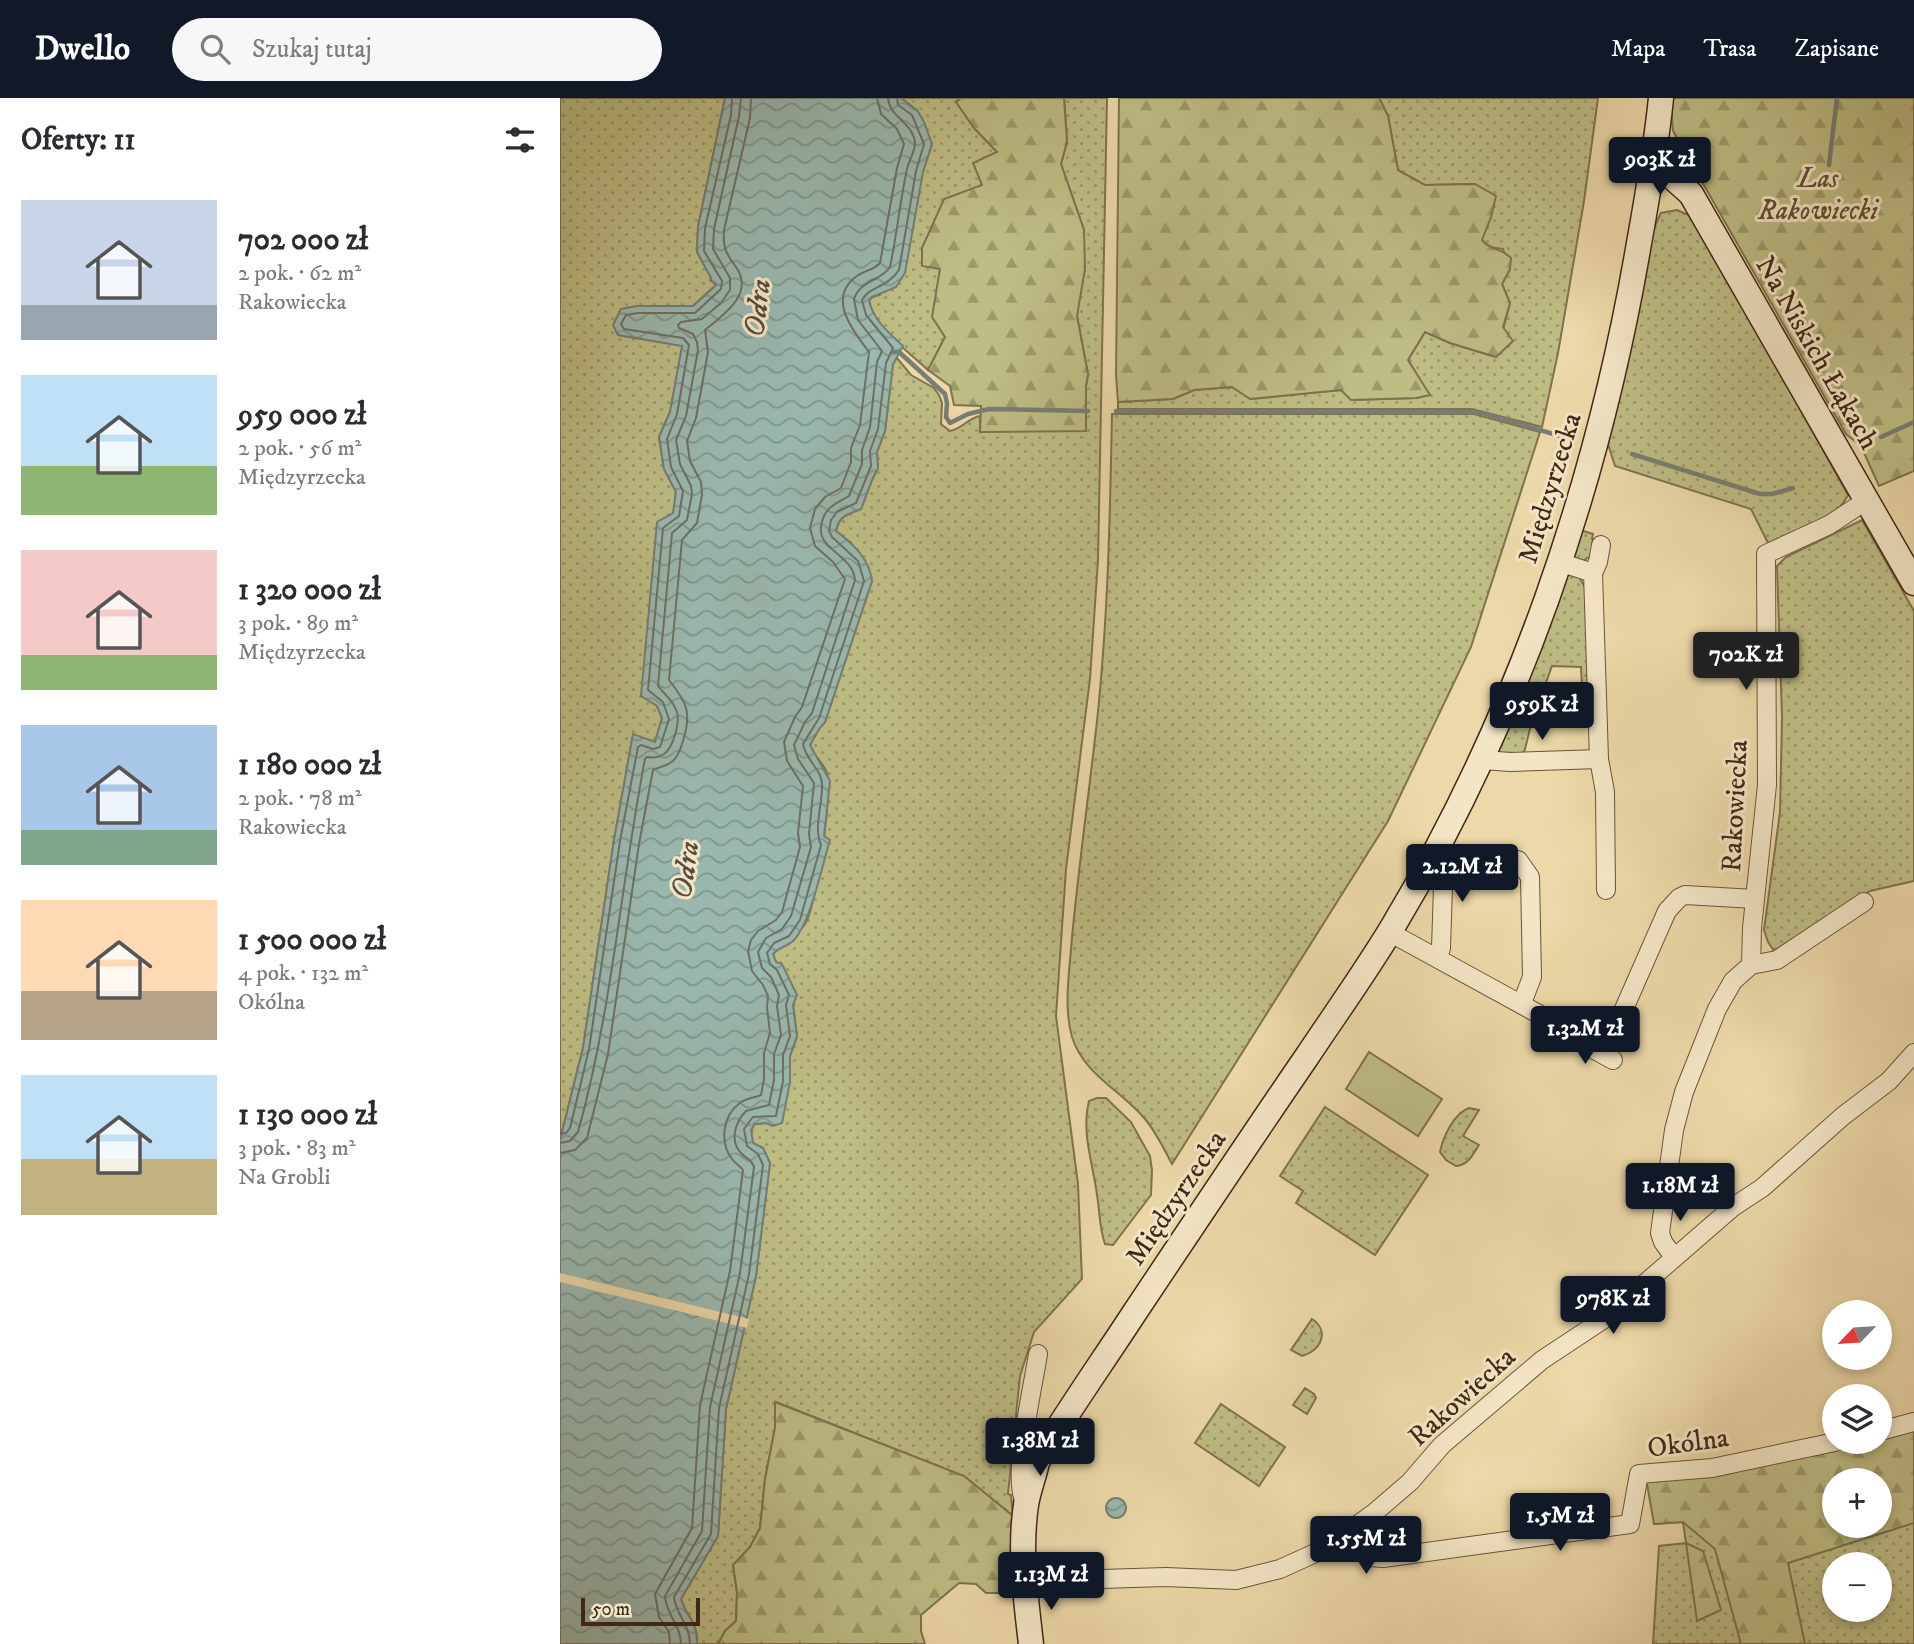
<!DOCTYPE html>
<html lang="pl">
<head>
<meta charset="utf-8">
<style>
	:root { --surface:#fff; --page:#f7f7f7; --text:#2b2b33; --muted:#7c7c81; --accent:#111827 }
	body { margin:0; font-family:"IM FELL DW Pica",serif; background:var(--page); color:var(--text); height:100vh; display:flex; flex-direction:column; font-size:26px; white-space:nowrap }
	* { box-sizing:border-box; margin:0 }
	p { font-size:23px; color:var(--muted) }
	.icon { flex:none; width:38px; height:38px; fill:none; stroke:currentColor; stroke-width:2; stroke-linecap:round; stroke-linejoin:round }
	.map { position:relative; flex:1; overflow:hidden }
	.panel { display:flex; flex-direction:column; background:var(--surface); width:560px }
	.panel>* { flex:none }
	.needle { width:46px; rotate:245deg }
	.buttons { position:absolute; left:1262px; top:1202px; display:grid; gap:14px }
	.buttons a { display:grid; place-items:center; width:70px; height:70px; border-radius:50%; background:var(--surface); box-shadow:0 4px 10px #0003; font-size:35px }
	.scale { position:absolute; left:21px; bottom:18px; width:119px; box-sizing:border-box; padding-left:7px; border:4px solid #422717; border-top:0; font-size:19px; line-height:24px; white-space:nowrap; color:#422717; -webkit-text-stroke:5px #f3e6c6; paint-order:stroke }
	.price { position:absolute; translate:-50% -60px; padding:0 16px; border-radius:7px; background:var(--accent); color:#fff; font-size:23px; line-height:46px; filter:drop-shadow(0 2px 4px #0008) }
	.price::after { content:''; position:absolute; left:50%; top:42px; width:21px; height:16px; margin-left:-10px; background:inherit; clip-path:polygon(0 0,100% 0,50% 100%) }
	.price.selected { background:#222; color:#fff }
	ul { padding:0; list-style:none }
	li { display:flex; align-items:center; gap:21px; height:175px; padding:0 21px }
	li span { display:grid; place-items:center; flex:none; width:196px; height:140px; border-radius:0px; color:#555 }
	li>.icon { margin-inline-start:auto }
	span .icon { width:84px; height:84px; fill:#fffc; stroke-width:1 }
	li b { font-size:30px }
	h2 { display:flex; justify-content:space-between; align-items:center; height:84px; padding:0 21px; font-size:30px }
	header { display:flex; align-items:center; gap:42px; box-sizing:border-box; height:98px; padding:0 35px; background:var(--accent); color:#fff }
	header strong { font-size:33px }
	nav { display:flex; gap:38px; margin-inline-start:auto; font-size:24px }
	.search { width:490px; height:63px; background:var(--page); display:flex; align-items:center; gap:18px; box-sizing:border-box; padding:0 24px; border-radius:38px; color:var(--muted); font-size:26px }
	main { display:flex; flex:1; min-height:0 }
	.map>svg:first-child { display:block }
</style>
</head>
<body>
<header>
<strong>Dwello</strong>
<div class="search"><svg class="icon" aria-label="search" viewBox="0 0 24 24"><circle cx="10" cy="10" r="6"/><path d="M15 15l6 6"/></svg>Szukaj tutaj</div>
<nav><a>Mapa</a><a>Trasa</a><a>Zapisane</a></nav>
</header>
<main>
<section class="panel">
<h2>Oferty: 11<svg class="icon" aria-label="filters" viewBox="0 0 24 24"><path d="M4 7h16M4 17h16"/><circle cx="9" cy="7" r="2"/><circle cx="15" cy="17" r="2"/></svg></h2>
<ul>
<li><span style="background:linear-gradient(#c9d6e8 75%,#9aa5b1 0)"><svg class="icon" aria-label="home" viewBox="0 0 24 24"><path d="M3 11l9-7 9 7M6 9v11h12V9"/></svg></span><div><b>702 000 zł</b><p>2 pok. · 62 m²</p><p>Rakowiecka</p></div></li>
<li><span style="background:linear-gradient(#bfe0f5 65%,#8fb573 0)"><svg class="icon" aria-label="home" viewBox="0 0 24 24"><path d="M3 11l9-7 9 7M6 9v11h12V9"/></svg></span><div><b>959 000 zł</b><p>2 pok. · 56 m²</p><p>Międzyrzecka</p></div></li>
<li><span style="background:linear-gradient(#f6c9c9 75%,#8fb573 0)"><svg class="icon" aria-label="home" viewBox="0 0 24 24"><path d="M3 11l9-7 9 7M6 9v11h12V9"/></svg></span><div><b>1 320 000 zł</b><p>3 pok. · 89 m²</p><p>Międzyrzecka</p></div></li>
<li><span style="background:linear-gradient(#a9c7e8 75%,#7fa58c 0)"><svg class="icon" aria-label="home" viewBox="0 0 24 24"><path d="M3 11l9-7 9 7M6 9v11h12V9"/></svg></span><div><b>1 180 000 zł</b><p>2 pok. · 78 m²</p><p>Rakowiecka</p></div></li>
<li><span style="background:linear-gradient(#ffd9b3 65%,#b9a48a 0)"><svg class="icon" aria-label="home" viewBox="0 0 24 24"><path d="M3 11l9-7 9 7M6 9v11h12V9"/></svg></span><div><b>1 500 000 zł</b><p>4 pok. · 132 m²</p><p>Okólna</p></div></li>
<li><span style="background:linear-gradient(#bfe0f5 60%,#c2b280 0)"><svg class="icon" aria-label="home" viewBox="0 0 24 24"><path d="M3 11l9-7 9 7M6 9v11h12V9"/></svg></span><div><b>1 130 000 zł</b><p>3 pok. · 83 m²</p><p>Na Grobli</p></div></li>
</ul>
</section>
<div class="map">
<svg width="1354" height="1546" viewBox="0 0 1354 1546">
	<defs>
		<pattern id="green-dots" width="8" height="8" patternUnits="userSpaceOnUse" patternTransform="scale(1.75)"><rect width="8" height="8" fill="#bdbd84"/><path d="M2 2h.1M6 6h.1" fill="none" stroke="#9b9a6b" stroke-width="1.8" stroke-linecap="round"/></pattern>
		<pattern id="forest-firs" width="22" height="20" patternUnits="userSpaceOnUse" patternTransform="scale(1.75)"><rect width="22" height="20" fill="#bdbd84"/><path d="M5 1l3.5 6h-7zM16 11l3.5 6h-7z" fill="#9b9a6b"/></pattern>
		<pattern id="water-waves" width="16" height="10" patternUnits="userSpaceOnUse" patternTransform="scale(1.75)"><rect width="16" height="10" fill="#9ab8af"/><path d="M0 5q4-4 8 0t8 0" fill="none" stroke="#7f968d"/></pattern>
	</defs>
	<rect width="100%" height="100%" fill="#ecd8a8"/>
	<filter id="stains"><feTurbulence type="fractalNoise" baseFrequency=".00286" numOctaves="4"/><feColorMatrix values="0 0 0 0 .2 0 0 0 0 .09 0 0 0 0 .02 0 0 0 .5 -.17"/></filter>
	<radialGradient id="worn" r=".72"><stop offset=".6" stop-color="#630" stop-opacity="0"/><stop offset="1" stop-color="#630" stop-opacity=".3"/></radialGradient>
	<g fill="url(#green-dots)" stroke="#80724e" stroke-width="2" fill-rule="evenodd">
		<path d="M0,0H165L138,129L137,154L156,187L133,208H78L62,211L58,237L123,247L110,314L99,339L104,371L116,394L97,608L102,620L95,644L73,637L54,742L23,950L0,1042Z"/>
		<path d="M341,0H401L397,4L414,30L437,54L380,171L377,193L385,239L368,272C347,252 316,232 309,203L312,199L320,197L372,46Z"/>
		<path d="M504,0H547L538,462L530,581L506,771L496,918L518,1086L522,1181L474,1234L460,1278L448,1396L451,1397L453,1418L404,1378L216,1304L215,1330L205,1381L200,1430L190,1449L173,1467L177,1494L176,1523L165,1533L158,1546H137C138,1523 126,1519 121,1501L158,1438L166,1311L196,1178L210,1065L203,1050L193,1045L191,1032L195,1026L206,1025L230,984V958L237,939L233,906L213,856C222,845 237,838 245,826C256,811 273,693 267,675C264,665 253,658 250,647L259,631L265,624L312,483L291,445L276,433C279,418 288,416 301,411L312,382L318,370L317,354L325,333L333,266L337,260L351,277L374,290L379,297L382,305L381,326L390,333C402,331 408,320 420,318V334L526,288L528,276L517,218L524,132L501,66L507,44Z"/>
		<path d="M819,0H1038L1024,103L998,255L982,329L912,311H558V304L613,301L634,292L672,289L691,301L781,292L792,302L856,300L869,297L848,262L865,234L890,245L936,259L950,205L942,186L950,171L943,151L928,149L921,142L931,119L914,86L865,87L838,72L828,18Z"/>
		<path d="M1117,112L1133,119L1288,397C1275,425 1235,435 1208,445L1191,411L1055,368L1048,346L1079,212L1091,136L1101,115Z"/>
		<path d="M552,316H914L980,334L911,549L828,723L612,1066C604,1051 596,1034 585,1021C561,992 524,977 512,939C503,907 510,871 512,839C519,766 529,695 537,623C548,521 550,419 552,316Z"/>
		<path d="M1302,422L1354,513V783L1310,793L1214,853L1208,844L1204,832L1220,714L1222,620L1217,468L1226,459Z"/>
		<path d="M1017,431L1033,436L1032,441L1036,442L1032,457L1023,463L1012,461Z"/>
		<path d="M1008,474L1019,479L1026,491L1028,588L1022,590L1021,569L992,568L972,623L964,655L937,656L934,652Z"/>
		<path d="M537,1000H546L571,1024L590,1058L592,1072L591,1097L553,1147L545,1146C539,1129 540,1114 537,1097C533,1065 521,1035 529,1003Z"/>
		<path d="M765,1009L868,1077L815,1157L736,1105L743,1093L720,1078Z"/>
		<path d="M909,1010L919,1012L903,1038L919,1047C912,1058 908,1067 896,1068L886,1062L880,1054C883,1039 894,1015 909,1010Z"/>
		<path d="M752,1221C770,1233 761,1253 742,1258L731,1252Z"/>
		<path d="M745,1290L754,1296L756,1300L747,1316L733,1307Z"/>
		<path d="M661,1306L725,1349L699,1388L635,1345Z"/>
		<path d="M1354,1331V1546H1093L1099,1448L1126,1445L1123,1424L1094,1426L1202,1366L1299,1344H1320ZM1274,1382H1320V1428H1274ZM1274,1466H1320V1512H1274Z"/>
		<path d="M997,1399L1002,1401L1006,1415L988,1419L987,1411Z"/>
	</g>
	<g fill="url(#forest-firs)" stroke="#80724e" stroke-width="2" fill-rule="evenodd">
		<path d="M401,0H504L507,44L501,66L524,132L525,171L517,218L528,276L526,288V333L420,334L421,308L394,307L390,288L368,272L385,239L372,219L380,171L362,168V150L384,101L422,87L413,65L437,54L414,30L396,4Z"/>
		<path d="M559,0H819L828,18L838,72L865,87L915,86L936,98L931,119L922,142C931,153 940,149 951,160L950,171L942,186L950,205L943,229L953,243L936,259L890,245L865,234L848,262L870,297L856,300L791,302L781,292L690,301L672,289L634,292L613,301L558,304L556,277Z"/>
		<path d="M1110,0H1354V373L1319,388L1301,348L1286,336L1113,33Z"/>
		<path d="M215,1304L404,1378L453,1418L450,1458L451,1495H426L416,1486L399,1485L361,1517V1533L365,1546H158L165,1533L176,1523L177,1494L173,1467L190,1449L200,1430L205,1381L215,1330Z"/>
		<path d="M1354,1331V1425L1228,1465L1245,1546H1181L1155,1451L1123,1424L1094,1426L1086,1380L1202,1366L1299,1344H1320V1339ZM1274,1382H1320V1428H1274Z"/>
		<path d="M1126,1445L1143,1453L1161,1512L1137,1523Z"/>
	</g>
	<path fill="#bdbd84" stroke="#80724e" stroke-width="2" d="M809,954L882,1001L858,1038L786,991Z"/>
	<g fill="url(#water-waves)" stroke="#777e72" stroke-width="2">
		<path d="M165,0H341L357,12L364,24L372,46L363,74L345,175L336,189L312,199L309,203C314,223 329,235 343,248L333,266L325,333L317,354L318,370L312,382L301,411C288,416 278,418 276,433C294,447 309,460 312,483L265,624L259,631L250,647L270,683L264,738L270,742C262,768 251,822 235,841C228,849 220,848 213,856L216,864L222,866L237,897L233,907L237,938L230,958V984L222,1025L213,1028L206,1025L195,1026L191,1032L193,1045L203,1050L210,1065L196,1178L166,1311L158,1438L121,1501C126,1519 138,1524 137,1546H0V1042L23,950L54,742L73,636L95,644L102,620L97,608L81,598L97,424L113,415L116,394L104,371L99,339L110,314L122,248L58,237L53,227L61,211L77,208H133L156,187L150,182L151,180L137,154L138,129Z"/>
		<circle cx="556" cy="1410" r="10"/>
	</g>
	<path fill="#ecd8a8" d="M0,1175L189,1221L187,1230L0,1184Z"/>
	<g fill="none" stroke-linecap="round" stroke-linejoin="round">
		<g stroke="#6e7063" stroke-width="2">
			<path d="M0,1036L6,1035L10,1030L29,951L60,743L78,649L81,647L93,651L100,649L109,621L103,604L88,592L103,430L119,418L123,393L111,369L107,341L117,316L129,247L123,240L64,231L61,226L66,217L78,215H135L161,191L162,183L144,153L145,130L171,17L172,0"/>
			<path d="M0,1045L10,1043L18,1034C52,913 61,785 85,661L87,659C93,660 98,660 104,656C113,650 120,625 117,614C113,602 105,597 98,588L112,435L127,422L132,396L131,388L120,366L116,342L126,318L138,252L137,244L133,236L119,230L118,227L121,224L142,221L161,205L170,192V180L153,151L154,131L179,18L181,0"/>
			<path d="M0,1055L15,1052L27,1040L48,956L79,746L93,672C99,669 107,668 113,663C119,657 121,650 123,643C132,614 127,605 109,582L122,442L137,425L142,397L141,384L130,363L127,343L136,320L148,254L145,232C163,217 195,196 176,169C165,154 163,150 164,132L190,20L191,0"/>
			<path d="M110,1546L109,1534L99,1519L95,1496L132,1430L140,1307L170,1173L183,1072C180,1068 175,1065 172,1061C159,1044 163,1017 180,1005C186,1000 194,1000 201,997L204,981V955L210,935L207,909L208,898L203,887L192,873L188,853L191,842L198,833L216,822L222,814L240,749L238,735L243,688L227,663L224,644L235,619L242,609L285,481L273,464L255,448L250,430L255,411L265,399L281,390L291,364V350L300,327L309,254C293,233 266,200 297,178C305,172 314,172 320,165L337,70L344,46L337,31L321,16L317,0"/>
			<path d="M121,1546C121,1527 106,1517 105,1498L142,1433L150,1309L180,1175L194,1069C191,1061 188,1062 182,1056C169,1044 175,1024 186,1013L209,1007L214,982V956L221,937L217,908L219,897L211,879L202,870L198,854L206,840L222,831L231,818L251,749L249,736L254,685L238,661L234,647L245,624L252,615L295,482C293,457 258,452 261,429C263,410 275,406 289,398L302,366V352L310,329L317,264L322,253L298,222L294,201C300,182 320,184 330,169C337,136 340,103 347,71C349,63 355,53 355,45C353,24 329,19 328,0"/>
			<path d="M130,1546C130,1527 116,1517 114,1499L151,1436L159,1310L189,1176L203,1067L198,1056L187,1048L184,1031L193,1019L216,1018L223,983V957L230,938L226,907L229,897L217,872L210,866L207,855L214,845L229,838L240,822L261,747C253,729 263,706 262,686C262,672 245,661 243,646L259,620L304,483L298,463L272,439L269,433L271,422L277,414L296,405L311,368L310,353L318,331L326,265L333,250L306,217L302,202C311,187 326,191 339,172L356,73L364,46L352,17L338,7L337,0"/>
		</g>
		<g stroke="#777e72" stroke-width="4.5">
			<path d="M1269,67L1277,0"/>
			<path d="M334,254H339L385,296L387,305L386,319L390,325L408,316L429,311L528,313"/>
			<path d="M556,313L907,314L923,315L1000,338"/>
			<path d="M1321,339L1354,324"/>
			<path d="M1072,356L1200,396H1212L1233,390"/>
		</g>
		<defs>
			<g id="street">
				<path d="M999,464L1033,475L1039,661L1045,694L1046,792"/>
				<path d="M1033,475L1038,464L1041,447"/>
				<path d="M923,662L950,664L1039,661"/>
				<path d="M958,762L970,779L972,879L962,905"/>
				<path d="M863,776L879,784L883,789L881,850L878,860"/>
				<path d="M829,834L1026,942C1042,941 1052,933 1060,920L1107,813L1119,800L1125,797L1195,801"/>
				<path d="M1191,867L1192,830L1207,687L1206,456L1269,427L1307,402"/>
				<path d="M1026,942L1033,951L1053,962"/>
				<path d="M1114,1159L1103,1144L1100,1135L1114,1032L1124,994L1157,911L1173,883L1191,867L1217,862L1304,804"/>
				<path d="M1320,1333L1354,1324"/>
				<path d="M463,1399C454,1370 473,1289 478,1256"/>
				<path d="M789,1433L810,1459L823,1460L1070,1426L1079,1376L1152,1370L1275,1344"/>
				<path d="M465,1486L509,1482L606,1479L676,1482L720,1471L764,1451L814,1415L850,1384L882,1347L982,1262L1044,1221L1173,1109L1202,1090L1283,1018L1329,983L1354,955"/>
			</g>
			<g id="secondary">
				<path d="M1093,68L1112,79L1131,96L1354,485"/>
				<path d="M471,1546C466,1501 459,1453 466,1407C468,1393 474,1379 477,1364C507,1314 541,1266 573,1217C631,1130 689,1043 748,957C776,915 806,873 832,830C957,622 1037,389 1078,151C1087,101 1096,51 1101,0"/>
			</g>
		</defs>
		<use href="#street" stroke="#6c533b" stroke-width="20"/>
		<use href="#secondary" stroke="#422717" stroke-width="27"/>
		<use href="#street" stroke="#f3e6c6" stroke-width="18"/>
		<use href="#secondary" stroke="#f3e6c6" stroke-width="24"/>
	</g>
	<g text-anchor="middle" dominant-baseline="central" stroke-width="6" stroke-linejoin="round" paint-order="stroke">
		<g font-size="28" font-style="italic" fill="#614c32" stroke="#f3e6c6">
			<text x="1258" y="80">Las<tspan x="1258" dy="32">Rakowiecki</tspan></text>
		</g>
		<g font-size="28" fill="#422717" stroke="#f3e6c6">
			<text transform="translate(1257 255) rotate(60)">Na Niskich Łąkach</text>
			<text transform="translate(990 390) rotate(-73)">Międzyrzecka</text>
			<text transform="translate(1175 708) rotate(-87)">Rakowiecka</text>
			<text transform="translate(616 1100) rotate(-56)">Międzyrzecka</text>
			<text transform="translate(902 1299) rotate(-42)">Rakowiecka</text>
			<text transform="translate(1128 1345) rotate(-8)">Okólna</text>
		</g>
		<g font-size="30" font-style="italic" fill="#584b3d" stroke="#f3e6c6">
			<text transform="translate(198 210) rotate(-83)">Odra</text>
			<text transform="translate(126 772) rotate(-82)">Odra</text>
		</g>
	</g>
	<rect width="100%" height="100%" filter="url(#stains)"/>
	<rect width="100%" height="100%" fill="url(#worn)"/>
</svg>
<div class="buttons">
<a><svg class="needle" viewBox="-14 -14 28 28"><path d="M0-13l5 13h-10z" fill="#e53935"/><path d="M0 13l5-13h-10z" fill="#7c7c81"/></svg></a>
<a><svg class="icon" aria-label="layers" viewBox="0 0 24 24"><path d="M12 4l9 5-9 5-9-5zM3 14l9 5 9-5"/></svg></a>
<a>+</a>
<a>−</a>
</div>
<div class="scale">50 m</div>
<b class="price" style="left:1100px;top:99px">903K zł</b>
<b class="price selected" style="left:1186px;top:594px">702K zł</b>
<b class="price" style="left:982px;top:644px">959K zł</b>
<b class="price" style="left:902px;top:806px">2.12M zł</b>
<b class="price" style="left:1025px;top:968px">1.32M zł</b>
<b class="price" style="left:1120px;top:1125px">1.18M zł</b>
<b class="price" style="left:1053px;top:1238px">978K zł</b>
<b class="price" style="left:480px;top:1380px">1.38M zł</b>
<b class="price" style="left:1000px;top:1455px">1.5M zł</b>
<b class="price" style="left:806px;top:1478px">1.55M zł</b>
<b class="price" style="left:491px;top:1514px">1.13M zł</b>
</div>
</main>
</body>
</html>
